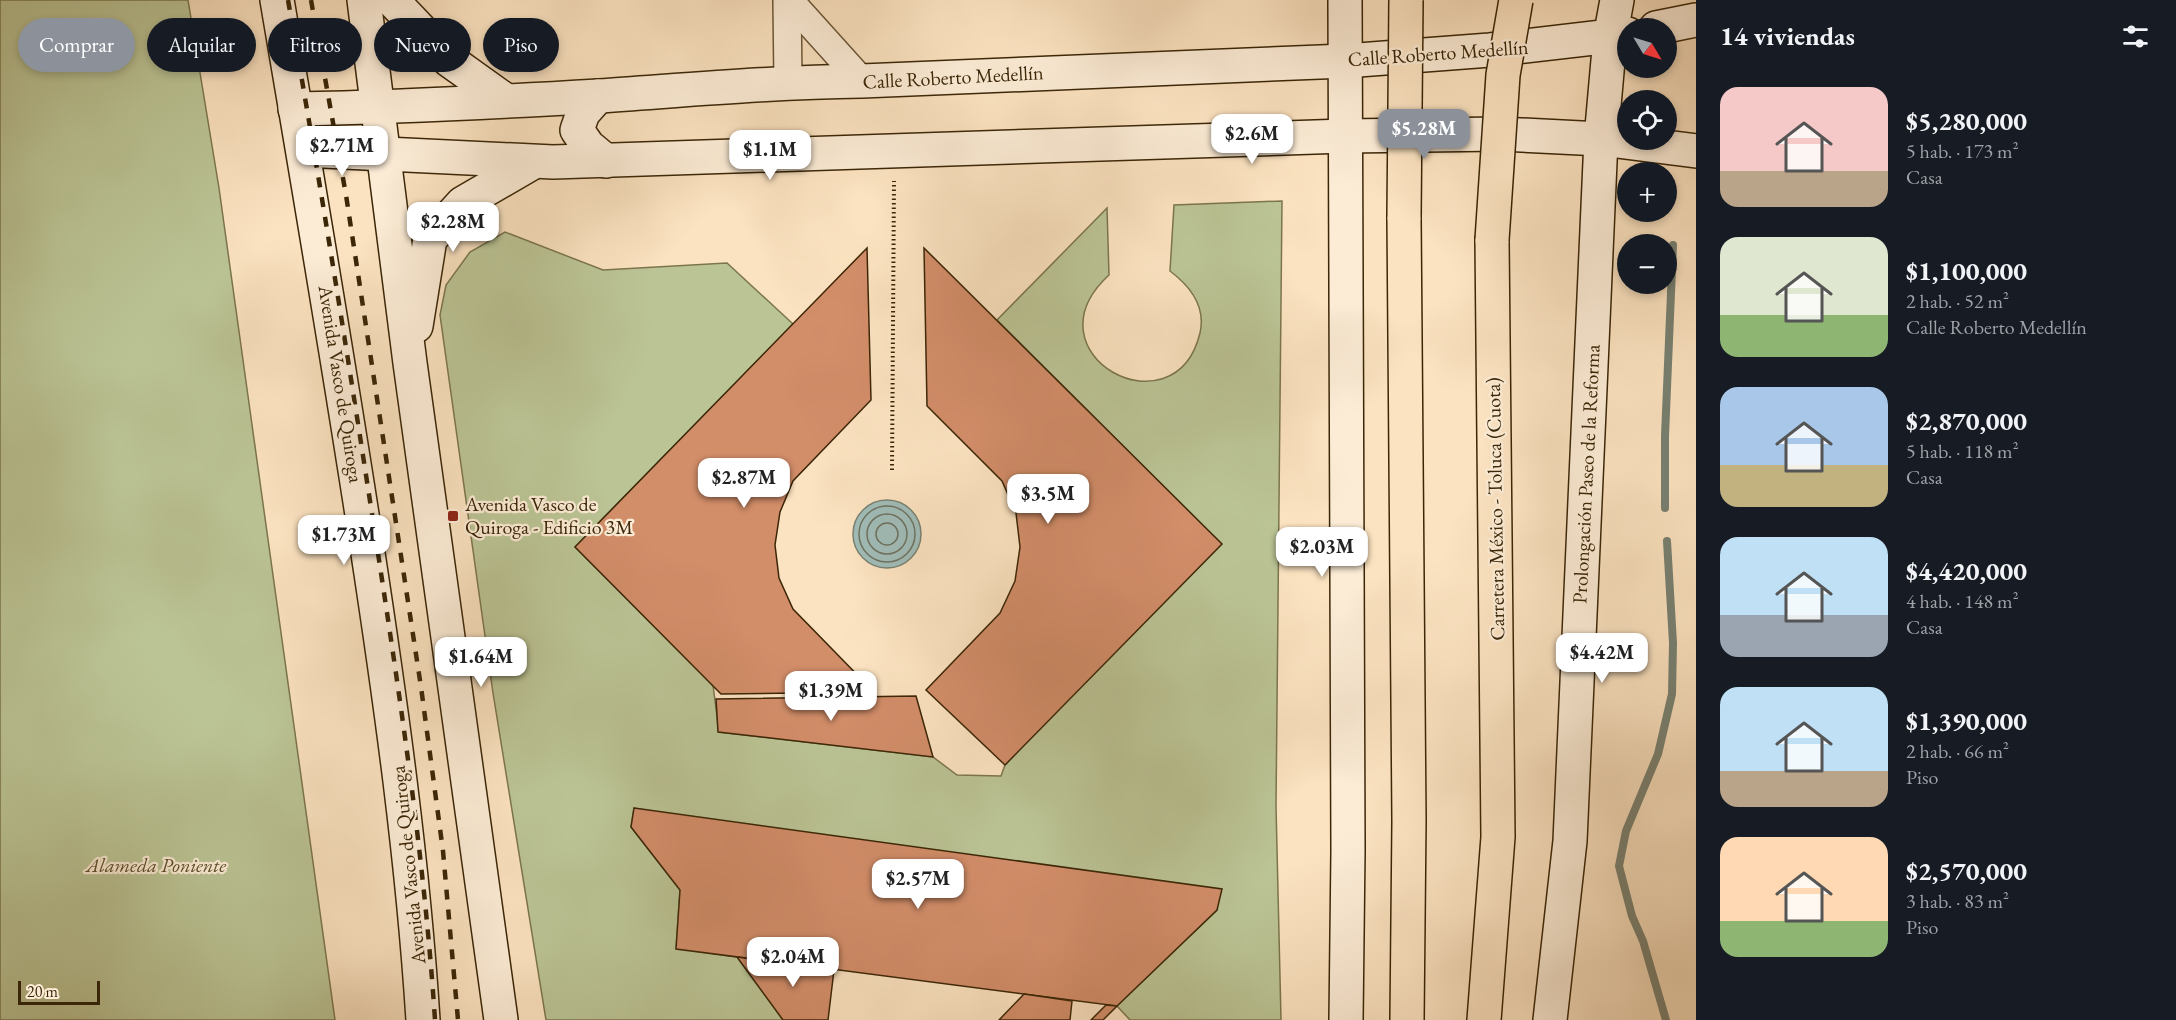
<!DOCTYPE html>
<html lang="es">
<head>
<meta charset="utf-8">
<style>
	:root { --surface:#171b24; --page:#242831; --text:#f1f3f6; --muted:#9ea1a6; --accent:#8c9099 }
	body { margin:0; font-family:"EB Garamond",serif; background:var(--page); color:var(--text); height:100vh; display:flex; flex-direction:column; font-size:22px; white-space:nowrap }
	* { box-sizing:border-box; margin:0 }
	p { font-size:20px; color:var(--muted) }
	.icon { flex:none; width:33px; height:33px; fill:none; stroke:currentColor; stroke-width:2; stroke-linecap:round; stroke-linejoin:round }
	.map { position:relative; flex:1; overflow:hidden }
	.drawer { display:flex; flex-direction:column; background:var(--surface); width:480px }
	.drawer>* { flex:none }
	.top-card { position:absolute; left:18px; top:18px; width:570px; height:54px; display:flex; gap:12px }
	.needle { width:39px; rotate:128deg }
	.buttons { position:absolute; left:1617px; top:18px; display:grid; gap:12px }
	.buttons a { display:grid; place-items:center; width:60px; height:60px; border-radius:50%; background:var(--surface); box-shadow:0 3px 9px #0003; font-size:30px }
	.scale { position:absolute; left:18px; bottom:15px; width:82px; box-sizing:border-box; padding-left:6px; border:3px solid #3b2607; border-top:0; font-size:16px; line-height:21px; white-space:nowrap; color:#3b2607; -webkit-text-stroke:4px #fcecd6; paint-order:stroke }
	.price { position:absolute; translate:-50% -51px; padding:0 14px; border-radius:12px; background:#fff; color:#222; font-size:20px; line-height:39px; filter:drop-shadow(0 2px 3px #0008) }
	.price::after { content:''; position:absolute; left:50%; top:36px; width:18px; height:14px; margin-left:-9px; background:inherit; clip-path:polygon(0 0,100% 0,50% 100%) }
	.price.on { background:var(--accent); color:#fff }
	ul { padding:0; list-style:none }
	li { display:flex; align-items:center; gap:18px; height:150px; padding:0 24px }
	li span { display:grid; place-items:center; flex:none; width:168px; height:120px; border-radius:18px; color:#555 }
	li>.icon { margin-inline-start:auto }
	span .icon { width:72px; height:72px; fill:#fffc; stroke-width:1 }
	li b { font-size:26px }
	h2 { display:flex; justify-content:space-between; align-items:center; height:72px; padding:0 24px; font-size:26px }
	.tag { padding:0 21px; border-radius:27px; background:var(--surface); box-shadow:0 3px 9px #0003; font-size:21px; line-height:54px }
	.tag.on { background:var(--accent); color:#fff }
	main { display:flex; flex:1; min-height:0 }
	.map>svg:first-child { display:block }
</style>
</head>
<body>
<main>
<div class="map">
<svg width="1696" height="1020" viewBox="0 0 1696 1020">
	<rect width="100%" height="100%" fill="#fbe2c0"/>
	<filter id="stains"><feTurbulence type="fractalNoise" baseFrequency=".00333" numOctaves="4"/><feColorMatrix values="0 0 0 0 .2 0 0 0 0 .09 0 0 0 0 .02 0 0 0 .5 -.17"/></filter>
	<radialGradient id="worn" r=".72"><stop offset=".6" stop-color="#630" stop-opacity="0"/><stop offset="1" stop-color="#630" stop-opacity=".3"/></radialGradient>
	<g fill="#bbc495" stroke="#7b754e" stroke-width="1.5">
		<path d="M0,0H188L219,188L335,1020H0Z"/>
		<path d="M1282,201L1276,806L1281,1020H1130L1117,1006L1217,910L634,808L631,827L680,890L676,948L737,957L783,1020H546L493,693L440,315L446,285L470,252L505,232L603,270L727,263L793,324L575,547L713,685L719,732L933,757L957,775L1001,776L1005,765L1221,544L997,320L1107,208L1109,275C1023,354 1175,436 1200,333C1206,307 1190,286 1170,271L1174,205Z"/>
	</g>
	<circle fill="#a0bdb9" stroke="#788172" stroke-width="1.5" cx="887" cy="534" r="34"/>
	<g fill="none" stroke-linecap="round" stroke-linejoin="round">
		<g stroke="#6e7260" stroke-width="1.5">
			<circle cx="887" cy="534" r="28"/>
			<circle cx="887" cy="534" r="20"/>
			<circle cx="887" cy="534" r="11"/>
		</g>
		<g stroke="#788172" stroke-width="8">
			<path d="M1665,508V436L1673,245"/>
			<path d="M1666,1020L1643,941L1632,916L1619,866L1626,831L1658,754L1672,694L1673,643L1667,541"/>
		</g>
	</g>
	<g fill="#d28d69" stroke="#3b2607" stroke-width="1.5">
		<path d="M867,248L871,400L793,481L780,512L775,545L779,578L793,609L874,692L721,694L575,547Z"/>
		<path d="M924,248L1222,544L1005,765L926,690L1000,613L1015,581L1020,547L1016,513L1002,481L927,406Z"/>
		<path d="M916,696L933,757L718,732L716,699Z"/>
		<path d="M634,808L1222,889L1217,910L1117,1006L676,949L680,890L631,827Z"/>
		<path d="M737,957L834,970L828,1020H783Z"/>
		<path d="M1024,994L1072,1001L1070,1020H999Z"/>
		<path d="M1106,1005L1117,1006L1103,1020H1091Z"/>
	</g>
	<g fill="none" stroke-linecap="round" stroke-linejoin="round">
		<defs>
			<g id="street">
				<path d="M787,0L788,82"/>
				<path d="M789,0L862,81"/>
			</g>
			<g id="secondary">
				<path d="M277,0C308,182 339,364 367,547C391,704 413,862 423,1020"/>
				<path d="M364,0L410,363L501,1020"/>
				<path d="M392,0L449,60L505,100"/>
				<path d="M1345,0L1348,851L1346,1020"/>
				<path d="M1656,28L1696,20"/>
				<path d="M598,96L583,113L577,130L588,146L606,161"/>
				<path d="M295,109C397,107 498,102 599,96C687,90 774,82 862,81L1345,61L1490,50L1628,34"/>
				<path d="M303,150L553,162L1345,136L1502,134L1601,139L1696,151"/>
				<path d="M416,326L430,239L463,203L532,163"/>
				<path d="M1550,1020L1570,841L1601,139L1610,38L1617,0"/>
			</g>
			<g id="highway">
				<path d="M1404,217L1409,821L1407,1020"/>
				<path d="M1484,1020L1498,837L1492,240"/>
			</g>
		</defs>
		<use href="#street" stroke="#6b5535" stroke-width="30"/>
		<use href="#secondary" stroke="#3b2607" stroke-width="36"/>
		<use href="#highway" stroke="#3b2607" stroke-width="36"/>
		<path stroke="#3b2607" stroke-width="4" stroke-dasharray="1.5 3" stroke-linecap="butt" d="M892,470L894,181"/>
		<use href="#street" stroke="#fcecd6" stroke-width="27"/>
		<use href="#secondary" stroke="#fcecd6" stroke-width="33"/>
		<use href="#highway" stroke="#fbe2c0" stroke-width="33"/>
		<g stroke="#3b2607" stroke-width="4.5" stroke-dasharray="10 10" stroke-linecap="butt">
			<path d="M288,0C319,175 347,351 374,527C399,691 424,854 435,1020"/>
			<path d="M311,0L346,195L421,687L443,851L458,1020"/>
		</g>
		<defs>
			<g id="highway-bridge">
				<path d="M1404,217L1406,0"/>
				<path d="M1492,240L1503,75L1516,0"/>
			</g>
		</defs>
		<use href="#highway-bridge" stroke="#3b2607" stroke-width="36" stroke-linecap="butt"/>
		<use href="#highway-bridge" stroke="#fbe2c0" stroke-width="33"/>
	</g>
	<rect fill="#8f2418" stroke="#fcecd6" stroke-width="2" x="447" y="510" width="12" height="12" rx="3"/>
	<g text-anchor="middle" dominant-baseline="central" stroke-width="4.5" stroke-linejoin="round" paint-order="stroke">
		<g font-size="20" fill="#3b2607" stroke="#fcecd6">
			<text transform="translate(1438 53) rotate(-4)">Calle Roberto Medellín</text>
			<text transform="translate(953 77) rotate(-3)">Calle Roberto Medellín</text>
			<text transform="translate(341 384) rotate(81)">Avenida Vasco de Quiroga</text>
			<text transform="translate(1586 474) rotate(-87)">Prolongación Paseo de la Reforma</text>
			<text transform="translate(1495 509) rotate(-91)">Carretera México - Toluca (Cuota)</text>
			<text transform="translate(408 865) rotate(-96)">Avenida Vasco de Quiroga</text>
		</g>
		<g font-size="20" fill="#3b2607" stroke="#fcecd6" text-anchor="start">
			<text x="465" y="504">Avenida Vasco de<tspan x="465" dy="23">Quiroga - Edificio 3M</tspan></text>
		</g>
		<g font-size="20" font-style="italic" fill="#5b4e2a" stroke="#fcecd6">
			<text x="156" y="865">Alameda Poniente</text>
		</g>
	</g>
	<rect width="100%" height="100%" filter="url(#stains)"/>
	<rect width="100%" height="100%" fill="url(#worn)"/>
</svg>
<div class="buttons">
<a><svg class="needle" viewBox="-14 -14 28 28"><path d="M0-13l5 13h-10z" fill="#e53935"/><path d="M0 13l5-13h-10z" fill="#9ea1a6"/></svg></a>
<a><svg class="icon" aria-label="locate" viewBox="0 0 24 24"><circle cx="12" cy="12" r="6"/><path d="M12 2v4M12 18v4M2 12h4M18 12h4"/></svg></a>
<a>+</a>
<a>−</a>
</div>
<div class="scale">20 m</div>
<b class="price on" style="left:1424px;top:160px">$5.28M</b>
<b class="price" style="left:1252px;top:165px">$2.6M</b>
<b class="price" style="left:342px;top:177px">$2.71M</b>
<b class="price" style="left:770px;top:181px">$1.1M</b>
<b class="price" style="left:453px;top:253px">$2.28M</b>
<b class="price" style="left:744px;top:509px">$2.87M</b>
<b class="price" style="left:1048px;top:525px">$3.5M</b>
<b class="price" style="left:344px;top:566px">$1.73M</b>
<b class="price" style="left:1322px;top:578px">$2.03M</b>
<b class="price" style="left:1602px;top:684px">$4.42M</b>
<b class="price" style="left:481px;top:688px">$1.64M</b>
<b class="price" style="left:831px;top:722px">$1.39M</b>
<b class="price" style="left:918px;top:910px">$2.57M</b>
<b class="price" style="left:793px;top:988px">$2.04M</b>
<div class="top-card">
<a class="tag on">Comprar</a>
<a class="tag">Alquilar</a>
<a class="tag">Filtros</a>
<a class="tag">Nuevo</a>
<a class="tag">Piso</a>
</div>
</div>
<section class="drawer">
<h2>14 viviendas<svg class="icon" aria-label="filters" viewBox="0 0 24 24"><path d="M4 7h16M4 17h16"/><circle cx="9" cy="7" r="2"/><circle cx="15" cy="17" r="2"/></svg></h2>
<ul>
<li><span style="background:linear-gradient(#f6c9c9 70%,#b9a48a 0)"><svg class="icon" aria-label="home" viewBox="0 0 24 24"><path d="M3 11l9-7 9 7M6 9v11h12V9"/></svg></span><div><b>$5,280,000</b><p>5 hab. · 173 m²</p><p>Casa</p></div></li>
<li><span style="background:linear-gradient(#dfe7d0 65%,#8fb573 0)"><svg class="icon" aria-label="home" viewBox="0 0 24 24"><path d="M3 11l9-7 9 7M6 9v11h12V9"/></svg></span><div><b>$1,100,000</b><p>2 hab. · 52 m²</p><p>Calle Roberto Medellín</p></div></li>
<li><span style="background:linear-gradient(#a9c7e8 65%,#c2b280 0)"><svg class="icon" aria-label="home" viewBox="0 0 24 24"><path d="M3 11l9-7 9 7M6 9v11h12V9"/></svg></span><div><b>$2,870,000</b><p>5 hab. · 118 m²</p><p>Casa</p></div></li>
<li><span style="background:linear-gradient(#bfe0f5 65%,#9aa5b1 0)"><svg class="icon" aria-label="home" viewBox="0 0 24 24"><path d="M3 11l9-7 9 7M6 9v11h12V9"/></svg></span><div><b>$4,420,000</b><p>4 hab. · 148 m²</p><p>Casa</p></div></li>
<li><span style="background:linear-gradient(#bfe0f5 70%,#b9a48a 0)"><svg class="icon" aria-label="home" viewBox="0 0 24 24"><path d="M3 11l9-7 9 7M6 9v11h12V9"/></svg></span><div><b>$1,390,000</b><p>2 hab. · 66 m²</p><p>Piso</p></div></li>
<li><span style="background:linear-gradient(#ffd9b3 70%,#8fb573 0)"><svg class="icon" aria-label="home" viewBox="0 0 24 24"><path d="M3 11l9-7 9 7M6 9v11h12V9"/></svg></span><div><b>$2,570,000</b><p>3 hab. · 83 m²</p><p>Piso</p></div></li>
</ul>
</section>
</main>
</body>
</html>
